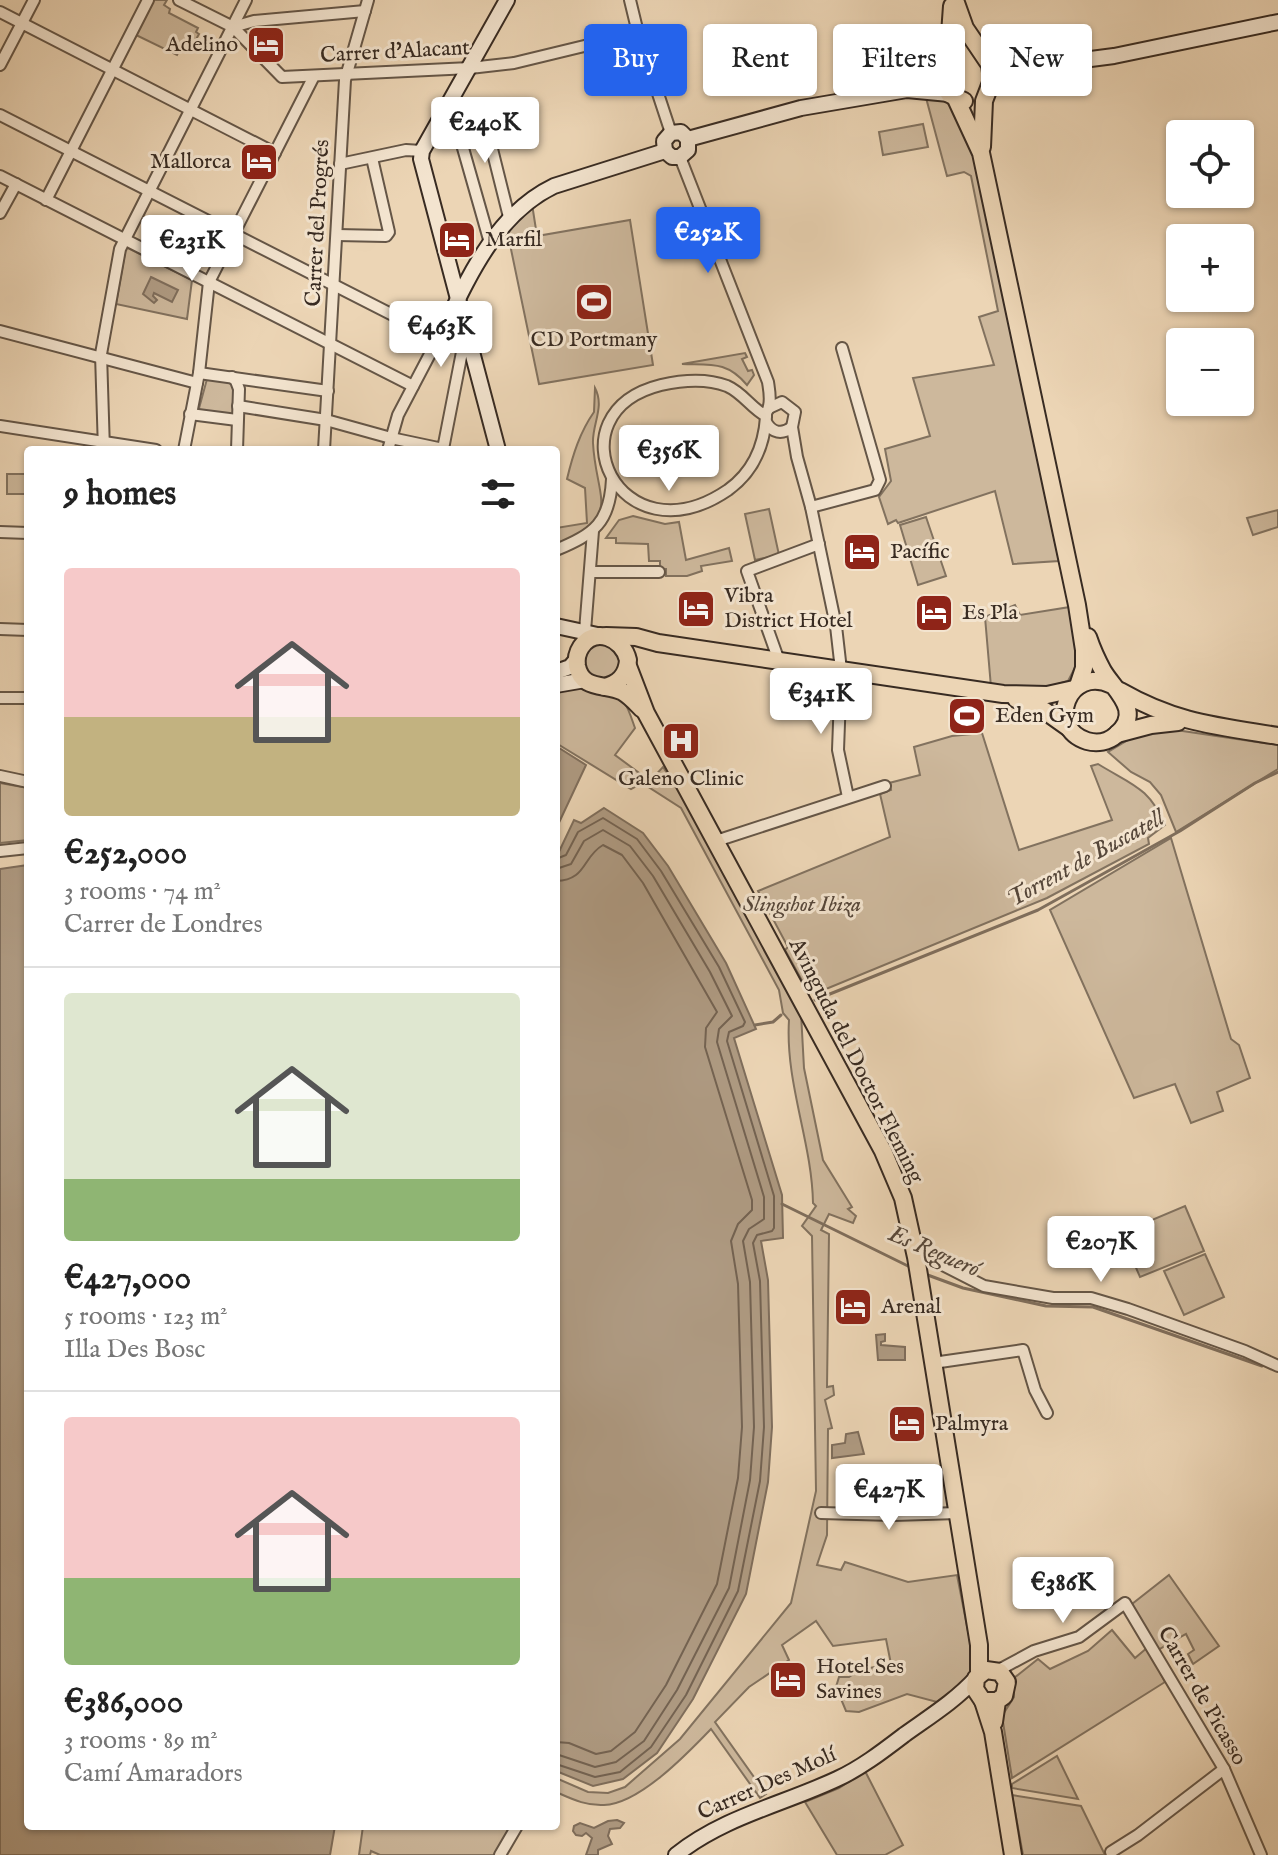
<!DOCTYPE html>
<html lang="en">
<head>
<meta charset="utf-8">
<style>
	:root { --surface:#fff; --page:#f2f2f2; --text:#222; --muted:#767676; --line:#e0e0e0; --accent:#2563eb }
	body { margin:0; font-family:"IM FELL English",serif; background:var(--page); color:var(--text); height:100vh; display:flex; flex-direction:column; font-size:30px; white-space:nowrap }
	* { box-sizing:border-box; margin:0 }
	p { font-size:26px; color:var(--muted) }
	.icon { flex:none; width:44px; height:44px; fill:none; stroke:currentColor; stroke-width:2; stroke-linecap:round; stroke-linejoin:round }
	.map { position:relative; flex:1; overflow:hidden }
	.sheet { position:absolute; left:24px; top:446px; width:536px; height:1384px; display:flex; flex-direction:column; background:var(--surface); border-radius:8px; box-shadow:0 2px 6px #0004 }
	.sheet>* { flex:none }
	.hud { position:absolute; left:584px; top:24px; width:574px; height:72px; display:flex; gap:16px }
	.controls { position:absolute; left:1166px; top:120px; display:grid; gap:16px }
	.controls a { display:grid; place-items:center; width:88px; height:88px; border-radius:8px; background:var(--surface); box-shadow:0 2px 6px #0004; font-size:40px }
	.price { position:absolute; translate:-50% -68px; padding:0 18px; border-radius:8px; background:#fff; color:#222; font-size:26px; line-height:52px; filter:drop-shadow(0 2px 4px #0008) }
	.price::after { content:''; position:absolute; left:50%; top:48px; width:24px; height:18px; margin-left:-12px; background:inherit; clip-path:polygon(0 0,100% 0,50% 100%) }
	.price.current { background:var(--accent); color:#fff }
	ul { padding:0; list-style:none }
	li { display:grid; align-content:center; gap:16px; height:424px; padding:0 40px }
	li+li { border-top:2px solid var(--line) }
	li span { display:grid; place-items:center; height:248px; border-radius:8px; color:#555 }
	li>.icon { margin-inline-start:auto }
	span .icon { width:144px; height:144px; fill:#fffc; stroke-width:1 }
	li b { font-size:34px }
	h2 { display:flex; justify-content:space-between; align-items:center; height:96px; padding:0 40px; font-size:34px }
	.pill { padding:0 28px; border-radius:8px; background:var(--surface); box-shadow:0 2px 6px #0004; font-size:28px; line-height:72px }
	.pill.current { background:var(--accent); color:#fff }
	.map>svg:first-child { display:block }
</style>
</head>
<body>
<div class="map">
<svg width="1278" height="1855" viewBox="0 0 1278 1855">
	<rect width="100%" height="100%" fill="#ecd5b5"/>
	<filter id="stains"><feTurbulence type="fractalNoise" baseFrequency=".0025" numOctaves="4"/><feColorMatrix values="0 0 0 0 .2 0 0 0 0 .09 0 0 0 0 .02 0 0 0 .5 -.17"/></filter>
	<radialGradient id="worn" r=".72"><stop offset=".6" stop-color="#630" stop-opacity="0"/><stop offset="1" stop-color="#630" stop-opacity=".3"/></radialGradient>
	<g fill="#cdb89c" stroke="#82725f" stroke-width="2">
		<path d="M154,0H167L164,5L170,9L169,13L198,28L196,32L199,34L193,45L184,41L177,55L136,35Z"/>
		<path d="M925,94C955,96 963,124 973,148L1059,561L1013,564L995,491L898,523L896,520L888,524L879,497L891,481L885,449L930,436L913,378L994,365L979,317L998,311L971,176L964,172L947,176Z"/>
		<path d="M923,124L928,147L883,155L879,132Z"/>
		<path d="M532,204L537,236L630,220L653,365L539,384L507,230Z"/>
		<path d="M126,247L192,280L187,319L116,304Z"/>
		<path d="M745,353L747,357L742,359L748,371L752,370L754,375L747,385C727,361 711,365 682,364Z"/>
		<path d="M207,379L235,383L237,389L234,418L198,412Z"/>
		<path d="M595,388C605,407 592,424 593,443C596,501 624,515 556,545V528L587,523L585,488L567,479C573,454 580,432 594,412Z"/>
		<rect x="7" y="474" width="21" height="20"/>
		<path d="M769,509L779,555L755,560L745,514Z"/>
		<path d="M1278,510V527L1253,535L1247,518Z"/>
		<path d="M633,516L665,524L679,522L686,560L729,548L732,561L701,566L702,571L687,576H666V569H660V561H649L648,544L616,543V538H606L619,520Z"/>
		<path d="M926,517L946,576L918,585L900,525Z"/>
		<path d="M1015,605L1020,615L1070,607L1079,660L1068,681L1051,686L991,687L985,617Z"/>
		<circle cx="602" cy="662" r="19"/>
		<path d="M573,684C587,690 616,691 624,702C629,709 632,720 635,728L615,755L650,781L663,767L684,798L801,1013L804,1068L823,1160L852,1207L848,1209L856,1216L853,1223L829,1214L821,1230L829,1234L827,1387L833,1386L834,1395L825,1400L832,1428L828,1429L827,1535L817,1565L841,1570L845,1562L908,1582L957,1575L974,1662C969,1682 953,1691 937,1702L907,1694L859,1712L846,1711L836,1687L839,1677H849L859,1670L891,1664L886,1639L833,1646L816,1621L782,1645L789,1660L749,1687L715,1722L766,1794L760,1798L711,1729C687,1754 639,1804 604,1805C586,1806 572,1799 556,1792V1778L588,1792L608,1793L625,1787L680,1739L791,1603L816,1491L812,1236L802,1226L816,1206L813,1203C812,1142 785,1083 789,1020L783,1013L779,990L681,808L642,783L631,789L556,743V690Z"/>
		<path d="M1169,729L1278,745V769L1176,832L1161,795L1150,782L1131,772L1108,752L1133,737Z"/>
		<path d="M982,733L1019,850L1112,820L1091,766L1098,764C1132,785 1149,787 1165,825L1148,838L1149,844L1047,898L826,989L809,993L785,950L788,947L758,891L890,837L880,794L891,790L889,783L920,775L914,747L952,736Z"/>
		<path d="M0,783L28,788V840L0,843Z"/>
		<path d="M1171,838L1231,1039L1239,1045L1250,1078L1217,1092L1223,1111L1191,1123L1175,1084L1134,1098L1050,910Z"/>
		<path d="M1185,1206L1204,1251L1140,1277L1121,1233Z"/>
		<path d="M1205,1254L1224,1297L1184,1315L1164,1271Z"/>
		<path d="M1169,1575L1219,1646L1193,1664L1188,1654L1194,1650L1186,1634L1156,1651L1132,1604Z"/>
		<path d="M1112,1630L1135,1658L1148,1647L1165,1682L1012,1778L1002,1716L1014,1697V1678L1038,1659L1050,1669L1088,1651Z"/>
		<path d="M1057,1756L1078,1799L1012,1788V1784Z"/>
		<path d="M865,1771L903,1845L885,1855H837L805,1802L839,1788Z"/>
		<path d="M1012,1795L1081,1806L1105,1855H1023Z"/>
		<path d="M363,1826H515L497,1855H380L371,1851L370,1855H359Z"/>
	</g>
	<g fill="#af9b83" stroke="#7f6e5c" stroke-width="2">
		<path d="M151,277L178,290L172,302L154,293L153,296L157,300L154,303L143,294Z"/>
		<path d="M556,746L586,765L556,829Z"/>
		<path d="M604,808L643,833L668,866L726,963L756,1029L734,1038L782,1195L783,1238L761,1241L768,1280L772,1427L768,1482L746,1594L693,1699L657,1753L623,1779L593,1786L556,1771V858L574,820L581,823Z"/>
		<path d="M28,865V1826H335L330,1855H0V869Z"/>
		<path d="M885,1334V1341L881,1342V1345L905,1347V1360H878L876,1335Z"/>
		<path d="M858,1432L864,1454L832,1458V1445L845,1443L846,1434Z"/>
		<path d="M617,1820L624,1823L620,1828L610,1829L608,1836L612,1844L598,1850V1855H586L592,1838L586,1833L582,1836L576,1835L573,1831L574,1826L580,1823L594,1828L608,1821Z"/>
	</g>
	<g fill="none" stroke-linecap="round" stroke-linejoin="round">
		<g stroke="#746352" stroke-width="2">
			<path d="M556,859L566,855L578,832L603,818L637,839L661,871L719,967L745,1022L743,1026L729,1032L727,1041L774,1196V1228L772,1231L757,1235L753,1243L760,1281L764,1427L760,1481L738,1591L686,1695L651,1747L620,1772L595,1777L556,1764"/>
			<path d="M556,869L571,864L584,841L603,830L630,846L653,876L710,972L732,1016L719,1029L717,1042L764,1197V1219L749,1229L743,1241L750,1282L754,1427L750,1480L729,1588L677,1690L644,1741L616,1762L595,1767L556,1754"/>
			<path d="M556,881C587,880 582,857 603,845L622,855L643,883L717,1012L706,1028L705,1047L752,1200V1210L738,1224L731,1241L738,1284L742,1427L738,1478L717,1584L666,1685L635,1732L611,1751L596,1754L569,1743L556,1742"/>
		</g>
		<g stroke="#7f6e5c" stroke-width="3">
			<path d="M815,1000L1038,910L1180,831L1255,783L1278,772"/>
			<path d="M755,1025L773,1022L781,1015"/>
			<path d="M782,1204L910,1267"/>
			<path d="M925,1274L963,1288L1046,1306L1093,1307L1262,1366"/>
		</g>
		<defs>
			<g id="street">
				<path d="M179,0L233,27L282,77L470,68L514,63L638,33"/>
				<path d="M630,0L638,33L671,133"/>
				<path d="M0,12L275,153"/>
				<path d="M233,27L254,21L365,11"/>
				<path d="M0,65L34,0"/>
				<path d="M0,115L438,338"/>
				<path d="M433,132L440,138L459,134L490,243"/>
				<path d="M491,145L509,217"/>
				<path d="M680,157L768,382C769,389 771,398 769,406C767,415 766,408 766,417C764,447 753,472 728,490C619,564 548,413 661,385C683,380 706,378 727,386C743,393 751,408 766,416"/>
				<path d="M340,164L406,150L422,151"/>
				<path d="M0,176L413,386"/>
				<path d="M46,200L148,0"/>
				<path d="M0,213L16,184"/>
				<path d="M337,235L386,236L389,232L372,158"/>
				<path d="M0,331L197,383"/>
				<path d="M199,373L328,391"/>
				<path d="M232,377L236,381L239,389L237,450"/>
				<path d="M238,406L326,420L391,438L443,449L462,352L459,338"/>
				<path d="M769,408L782,402L795,412L792,427L797,457L811,507L836,626L841,670L838,750L848,797"/>
				<path d="M190,414L237,420"/>
				<path d="M766,422C772,433 782,435 792,427"/>
				<path d="M0,426L156,450"/>
				<path d="M104,450L101,354L120,249L246,0"/>
				<path d="M184,450L199,373L209,282L314,76"/>
				<path d="M324,450L345,80L368,0"/>
				<path d="M388,450L398,415L441,333"/>
				<path d="M811,507L875,490L880,480L842,348"/>
				<path d="M0,532L28,533"/>
				<path d="M556,550C594,534 610,523 612,479"/>
				<path d="M591,572H659"/>
				<path d="M0,629L28,630"/>
				<path d="M585,631L593,531"/>
				<path d="M779,661L747,571L819,544"/>
				<path d="M0,698H28"/>
				<path d="M0,776L28,782"/>
				<path d="M716,841L885,786"/>
				<path d="M0,851L28,848"/>
				<path d="M916,1257L931,1259L984,1286L1053,1298H1091L1128,1309L1245,1351L1278,1366"/>
				<path d="M933,1363L1023,1350L1035,1390L1047,1413"/>
				<path d="M821,1513L893,1515L958,1513"/>
				<path d="M997,1671L1034,1651L1079,1637L1125,1603L1224,1769L1261,1855"/>
				<path d="M1111,1852L1138,1835L1224,1769"/>
				<path d="M500,1855L517,1826"/>
			</g>
			<g id="secondary">
				<path d="M986,59L1002,65L1024,67L1052,64L1114,56L1278,22"/>
				<path d="M688,139L801,108L907,90L949,94"/>
				<path d="M665,151L664,141L671,133L681,132L688,139"/>
				<path d="M665,151L672,157H680L688,150V139"/>
				<path d="M466,332L459,338L452,340L442,332C469,276 496,214 554,186L665,151"/>
				<path d="M498,450L421,159L422,151L507,0"/>
				<path d="M556,626L602,636"/>
				<path d="M556,672L570,667L577,659"/>
				<path d="M556,685L585,680"/>
				<path d="M676,1855C723,1817 784,1804 837,1779C861,1768 883,1751 904,1735C929,1717 955,1701 976,1678"/>
			</g>
			<g id="primary">
				<path d="M955,0L965,28L990,65L992,80L984,101L982,147"/>
				<path d="M952,6L949,48L941,79L949,94L964,101"/>
				<path d="M956,99L981,153L1077,605L1084,650V668L1078,686"/>
				<path d="M606,636L636,637L658,643L1003,694L1047,695L1074,689"/>
				<path d="M1088,637C1092,649 1097,660 1103,671C1115,691 1144,712 1116,735C1108,742 1097,744 1087,741C1045,728 1068,664 1112,685"/>
				<path d="M628,666L646,713L883,1151L903,1198L916,1257L979,1645V1675"/>
				<path d="M604,687C619,684 627,675 628,660C623,638 595,626 581,647C577,653 576,659 577,666C582,691 606,683 623,692C630,696 636,703 642,709"/>
				<path d="M1120,691C1176,723 1216,726 1278,736"/>
				<path d="M1016,699L1045,711L1069,728"/>
				<path d="M1117,734L1151,725L1178,722"/>
				<path d="M983,1701L993,1732L1013,1855"/>
				<path d="M994,1722L997,1701L1004,1696L1007,1682L1000,1672L986,1670L976,1678L975,1689L983,1701H997"/>
			</g>
		</defs>
		<use href="#street" stroke="#655647" stroke-width="14"/>
		<use href="#secondary" stroke="#382b22" stroke-width="18"/>
		<use href="#primary" stroke="#382b22" stroke-width="20"/>
		<use href="#street" stroke="#f3e4cf" stroke-width="10"/>
		<use href="#secondary" stroke="#f3e4cf" stroke-width="14"/>
		<use href="#primary" stroke="#ecd5b5" stroke-width="16"/>
	</g>
	<defs>
		<symbol id="hotel-square" viewBox="-11 -11 22 22"><rect x="-9" y="-9" width="18" height="18" rx="4" fill="#8f2418" stroke="#f3e4cf"/><path d="M-6-4.5h1.5V1H6V5H4.5V3h-9V5H-6ZM-4 0a1.8 1.8 0 1 1 3.6 0ZM.5 0V-2.5h3Q6-2.5 6 0Z" fill="#fff"/></symbol>
		<symbol id="stadium-square" viewBox="-11 -11 22 22"><rect x="-9" y="-9" width="18" height="18" rx="4" fill="#8f2418" stroke="#f3e4cf"/><path d="M0-5a6.5 5 0 1 0 0 10a6.5 5 0 1 0 0-10ZM-3.5-1.8h7v3.6h-7Z" fill="#fff"/></symbol>
		<symbol id="hospital-square" viewBox="-11 -11 22 22"><rect x="-9" y="-9" width="18" height="18" rx="4" fill="#8f2418" stroke="#f3e4cf"/><path d="M-5-5h3v3.5h4V-5h3V5h-3V1.5h-4V5h-3Z" fill="#fff"/></symbol>
	</defs>
	<g fill-rule="evenodd">
		<use href="#hotel-square" x="244" y="23" width="44" height="44"/>
		<use href="#hotel-square" x="237" y="140" width="44" height="44"/>
		<use href="#hotel-square" x="435" y="218" width="44" height="44"/>
		<use href="#stadium-square" x="572" y="280" width="44" height="44"/>
		<use href="#hotel-square" x="840" y="530" width="44" height="44"/>
		<use href="#hotel-square" x="674" y="587" width="44" height="44"/>
		<use href="#hotel-square" x="912" y="591" width="44" height="44"/>
		<use href="#stadium-square" x="945" y="694" width="44" height="44"/>
		<use href="#hospital-square" x="659" y="719" width="44" height="44"/>
		<use href="#hotel-square" x="831" y="1285" width="44" height="44"/>
		<use href="#hotel-square" x="885" y="1402" width="44" height="44"/>
		<use href="#hotel-square" x="766" y="1658" width="44" height="44"/>
	</g>
	<g text-anchor="middle" dominant-baseline="central" stroke-width="6" stroke-linejoin="round" paint-order="stroke">
		<g font-size="22" fill="#382b22" stroke="#f3e4cf" text-anchor="start">
			<text x="238" y="45" text-anchor="end">Adelino</text>
			<text x="231" y="162" text-anchor="end">Mallorca</text>
			<text x="485" y="240">Marfil</text>
			<text x="594" y="340" text-anchor="middle">CD Portmany</text>
			<text x="890" y="552">Pacífic</text>
			<text x="724" y="596">Vibra<tspan x="724" dy="25">District Hotel</tspan></text>
			<text x="962" y="613">Es Pla</text>
			<text x="995" y="716">Eden Gym</text>
			<text x="681" y="779" text-anchor="middle">Galeno Clinic</text>
			<text x="881" y="1307">Arenal</text>
			<text x="935" y="1424">Palmyra</text>
			<text x="816" y="1667">Hotel Ses<tspan x="816" dy="25">Savines</tspan></text>
		</g>
		<g font-size="22" fill="#382b22" stroke="#f3e4cf">
			<text transform="translate(395 52) rotate(-3)">Carrer d'Alacant</text>
			<text transform="translate(318 223) rotate(-87)">Carrer del Progrés</text>
			<text transform="translate(856 1061) rotate(63)">Avinguda del Doctor Fleming</text>
			<text transform="translate(1202 1696) rotate(60)">Carrer de Picasso</text>
			<text transform="translate(767 1784) rotate(-24)">Carrer Des Molí</text>
		</g>
		<g font-size="22" font-style="italic" fill="#56473a" stroke="#f3e4cf">
			<text x="802" y="905">Slingshot Ibiza</text>
		</g>
		<g font-size="24" font-style="italic" fill="#56473a" stroke="#f3e4cf">
			<text transform="translate(1086 859) rotate(-29)">Torrent de Buscatell</text>
			<text transform="translate(934 1252) rotate(23)">Es Regueró</text>
		</g>
	</g>
	<rect width="100%" height="100%" filter="url(#stains)"/>
	<rect width="100%" height="100%" fill="url(#worn)"/>
</svg>
<div class="controls">
<a><svg class="icon" aria-label="locate" viewBox="0 0 24 24"><circle cx="12" cy="12" r="6"/><path d="M12 2v4M12 18v4M2 12h4M18 12h4"/></svg></a>
<a>+</a>
<a>−</a>
</div>
<b class="price" style="left:485px;top:165px">€240K</b>
<b class="price current" style="left:708px;top:275px">€252K</b>
<b class="price" style="left:192px;top:283px">€231K</b>
<b class="price" style="left:441px;top:369px">€463K</b>
<b class="price" style="left:669px;top:493px">€356K</b>
<b class="price" style="left:821px;top:736px">€341K</b>
<b class="price" style="left:1101px;top:1284px">€207K</b>
<b class="price" style="left:889px;top:1532px">€427K</b>
<b class="price" style="left:1063px;top:1625px">€386K</b>
<div class="hud">
<a class="pill current">Buy</a>
<a class="pill">Rent</a>
<a class="pill">Filters</a>
<a class="pill">New</a>
</div>
<section class="sheet">
<h2>9 homes<svg class="icon" aria-label="filters" viewBox="0 0 24 24"><path d="M4 7h16M4 17h16"/><circle cx="9" cy="7" r="2"/><circle cx="15" cy="17" r="2"/></svg></h2>
<ul>
<li><span style="background:linear-gradient(#f6c9c9 60%,#c2b280 0)"><svg class="icon" aria-label="home" viewBox="0 0 24 24"><path d="M3 11l9-7 9 7M6 9v11h12V9"/></svg></span><div><b>€252,000</b><p>3 rooms · 74 m²</p><p>Carrer de Londres</p></div></li>
<li><span style="background:linear-gradient(#dfe7d0 75%,#8fb573 0)"><svg class="icon" aria-label="home" viewBox="0 0 24 24"><path d="M3 11l9-7 9 7M6 9v11h12V9"/></svg></span><div><b>€427,000</b><p>5 rooms · 123 m²</p><p>Illa Des Bosc</p></div></li>
<li><span style="background:linear-gradient(#f6c9c9 65%,#8fb573 0)"><svg class="icon" aria-label="home" viewBox="0 0 24 24"><path d="M3 11l9-7 9 7M6 9v11h12V9"/></svg></span><div><b>€386,000</b><p>3 rooms · 89 m²</p><p>Camí Amaradors</p></div></li>
</ul>
</section>
</div>
</body>
</html>
